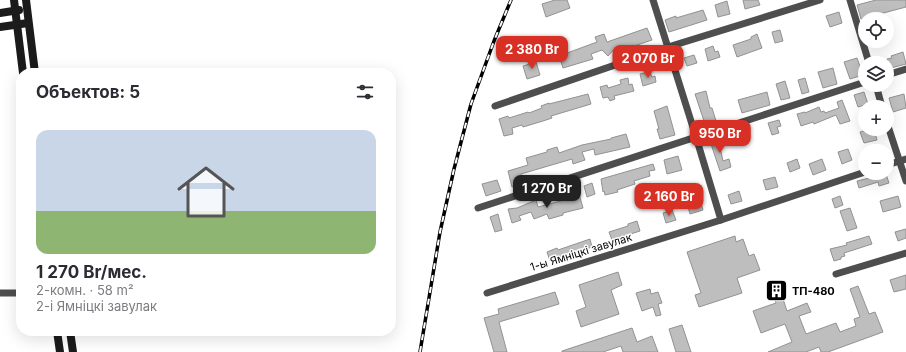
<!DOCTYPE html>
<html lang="ru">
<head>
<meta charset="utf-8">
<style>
	:root { --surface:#fff; --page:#f2f2f3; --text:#2b2b33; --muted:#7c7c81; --accent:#d93025 }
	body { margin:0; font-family:Inter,sans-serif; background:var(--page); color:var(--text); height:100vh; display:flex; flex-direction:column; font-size:15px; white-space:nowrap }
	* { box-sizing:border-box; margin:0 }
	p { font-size:13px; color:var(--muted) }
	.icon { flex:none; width:22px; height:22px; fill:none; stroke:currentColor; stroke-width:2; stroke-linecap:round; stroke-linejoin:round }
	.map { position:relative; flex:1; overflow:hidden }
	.panel { position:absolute; left:16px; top:68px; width:380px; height:268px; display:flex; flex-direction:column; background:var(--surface); border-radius:16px; box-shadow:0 4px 16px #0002 }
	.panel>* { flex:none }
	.fabs { position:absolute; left:858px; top:12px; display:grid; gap:8px }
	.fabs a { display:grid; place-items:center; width:36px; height:36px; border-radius:50%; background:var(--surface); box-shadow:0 4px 16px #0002; font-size:20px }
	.price { position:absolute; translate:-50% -34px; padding:0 9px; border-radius:8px; background:var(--accent); color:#fff; font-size:13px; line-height:26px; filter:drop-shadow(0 1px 2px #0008) }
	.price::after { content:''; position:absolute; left:50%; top:24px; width:12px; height:9px; margin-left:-6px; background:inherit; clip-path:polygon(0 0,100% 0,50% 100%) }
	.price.selected { background:#222; color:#fff }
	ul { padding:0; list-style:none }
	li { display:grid; align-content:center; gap:8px; height:212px; padding:0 20px }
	li span { display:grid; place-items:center; height:124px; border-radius:12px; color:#555 }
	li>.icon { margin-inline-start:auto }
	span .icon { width:72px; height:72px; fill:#fffc; stroke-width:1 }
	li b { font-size:17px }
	h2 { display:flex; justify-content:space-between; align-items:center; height:48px; padding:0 20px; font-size:17px }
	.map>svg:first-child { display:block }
</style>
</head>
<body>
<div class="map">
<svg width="906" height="352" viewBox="0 0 906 352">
	<rect width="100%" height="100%" fill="#fff"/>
	<g fill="#bebebe" stroke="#929292">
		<path d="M555,0H567L570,8L546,17L542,4Z"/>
		<path d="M743,0H758L760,5L745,9Z"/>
		<path d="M876,0H906V7L861,19L857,5Z"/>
		<path d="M727,1L730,14L718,17L715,5Z"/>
		<path d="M703,10L707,20L669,32L665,20L676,16V18Z"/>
		<path d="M839,12L842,23L830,27L826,16Z"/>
		<path d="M647,28L652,40L619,51L617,46L608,56L602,50L591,54L593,59L563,68L559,56L597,42L595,37L604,34L607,42Z"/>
		<path d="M780,30L783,41L775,43L772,32Z"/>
		<path d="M757,34L762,48L737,57L733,45L751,39V37Z"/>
		<path d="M713,46L715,52L718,51L720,57L708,61L705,49Z"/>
		<path d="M903,52L906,64L887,69V59L892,58L891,56Z"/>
		<path d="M694,55L697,63L687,66L684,58Z"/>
		<path d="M857,58L863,75L850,79L844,62Z"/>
		<path d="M536,62L540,75L527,79L523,66Z"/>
		<path d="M833,68L837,84L823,88L818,72Z"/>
		<path d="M650,72L652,77L655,76L656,82L643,86L640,74Z"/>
		<path d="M628,78L629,85L632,84L634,91L614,96L615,99L610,101L608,97L603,98L600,87L607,85L608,88L621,84L620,80Z"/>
		<path d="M805,78L809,92L802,94L798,80Z"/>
		<path d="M785,81L790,98L781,100L776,84Z"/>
		<path d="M706,91L710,108H712L716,121L705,124L695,94Z"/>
		<path d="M767,92L770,105L742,113L738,100Z"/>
		<path d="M864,92L868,104L858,107L854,95Z"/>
		<path d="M588,94L591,104L551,116L552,118L543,121L523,127L522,125L512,128L513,134L504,136L499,119L508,116L509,118L528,112L529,113L542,108L541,106L549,103V104Z"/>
		<path d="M904,94L906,108L893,112L889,98Z"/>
		<path d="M842,100L850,121L840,124L836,115L814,124L813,122L801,126L797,114L805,112V113L819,107L821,112L824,111L825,113L839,108L837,102Z"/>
		<path d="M667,106L675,135L660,139L657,129H659L654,111Z"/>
		<path d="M779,120L781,126L777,127L779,133L772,135L768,123Z"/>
		<path d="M870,129H874L877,140L864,143L860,132Z"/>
		<path d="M626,134L630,147L595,155L594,149L582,152L585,160L573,164L572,159L521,174L524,183L512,187L508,171L528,165L526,158L547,152V150L557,147L559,153L582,145L611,139V138Z"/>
		<path d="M723,137L726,145L720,147L723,161L729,159L731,167L720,171L710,141Z"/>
		<path d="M848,149L852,160L842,164L838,152Z"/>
		<path d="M678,156L682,170L667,174L664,160Z"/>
		<path d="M797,159L800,168L790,172L787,163Z"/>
		<path d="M822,159L826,170L813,175L809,164Z"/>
		<path d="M653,164L655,170L649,171L650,176L634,181L635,184L617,190L618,192L605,195L604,191L603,192L601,179Z"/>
		<path d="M886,174L889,183L879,186L878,182L859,188L857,181Z"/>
		<path d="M775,177L778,187L766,190L763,180Z"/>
		<path d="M497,180L501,191L486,196L482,184Z"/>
		<path d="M592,183L595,194L587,197L584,186Z"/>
		<path d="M739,191L742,201L731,204L728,195Z"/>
		<path d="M579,194L583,208L563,213V215L549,219L547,214L534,219L531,212L519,216L521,220L512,223L508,209L517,208L536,200L538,207L568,199V197Z"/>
		<path d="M840,196L843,205L835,208L832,199Z"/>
		<path d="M898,196L901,207L883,212L880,201Z"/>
		<path d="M700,199L703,210L690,214L687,203Z"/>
		<path d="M850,208L857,228L847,231L840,211Z"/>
		<path d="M672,210L676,220L666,223L663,213Z"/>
		<path d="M498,214L502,230L495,232L490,217Z"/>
		<path d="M637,221L640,231L612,240L609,232L628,226V224Z"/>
		<path d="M906,229V238L898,241L895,232Z"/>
		<path d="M735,236L736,242L743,239L749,256L754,254L760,270L737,278L742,293L699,307L695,295L701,293L687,252Z"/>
		<path d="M869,236L872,244L844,253L845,256L841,257V259L834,261L830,249L847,245L846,243Z"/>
		<path d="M590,239L592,247L550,261L547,252L557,248L558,250Z"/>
		<path d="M618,272L622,285L611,290L619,314L581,327L576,311L586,307L579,285Z"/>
		<path d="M906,275V289L894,292L890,280Z"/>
		<path d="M780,286L783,293H781L787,311L807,303L811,312L799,316L806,334L836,323L840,332L856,326L854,319L860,317L850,289L858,286L869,314L875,312L883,332L828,352H821L819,347L806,352H768L792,342L785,324L761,333L753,311L776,303L771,289Z"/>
		<path d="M650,289L651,294L658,292L662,303L658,304L661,315L656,316L653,307L642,311L636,293Z"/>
		<path d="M555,292L559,304L499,322L507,352H494L484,318L499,314L498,309Z"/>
		<path d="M682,325L691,352H676L669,329Z"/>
		<path d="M632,328L637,342L652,336L658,352H623L621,346L603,352H562V351Z"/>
	</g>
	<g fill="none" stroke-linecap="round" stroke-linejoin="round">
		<g stroke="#4e4e4e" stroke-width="7">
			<path d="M653,0L696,137L721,220"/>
			<path d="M850,0L869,63"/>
			<path d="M887,75L906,69"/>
			<path d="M876,85L882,107"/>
			<path d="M495,106L668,47L820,0"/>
			<path d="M887,123L906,181"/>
			<path d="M887,165L906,159"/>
			<path d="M478,208L865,82"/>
			<path d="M836,274L906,253"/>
			<path d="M0,293H21"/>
			<path d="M487,293L721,220L865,172"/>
		</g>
		<g stroke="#1b1b1b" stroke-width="8">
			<path d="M14,0L23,73"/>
			<path d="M26,0L35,73"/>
			<path d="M0,13L19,10"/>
			<path d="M0,27L28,23"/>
			<path d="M57,331L60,352"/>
			<path d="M70,331L73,352"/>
		</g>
		<defs>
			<path id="rail" d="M420,352L440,232L454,169L471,104L494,41L511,0"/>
		</defs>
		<use href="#rail" stroke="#000" stroke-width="3.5"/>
		<use href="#rail" stroke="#fff" stroke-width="2" stroke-dasharray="6" stroke-linecap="butt"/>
	</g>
	<defs>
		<symbol id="building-square" viewBox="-11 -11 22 22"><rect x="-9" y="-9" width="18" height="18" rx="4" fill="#000" stroke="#fff"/><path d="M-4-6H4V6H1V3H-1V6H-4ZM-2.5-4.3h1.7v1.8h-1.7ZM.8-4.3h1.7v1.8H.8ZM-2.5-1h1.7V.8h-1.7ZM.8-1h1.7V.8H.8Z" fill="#fff"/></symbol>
	</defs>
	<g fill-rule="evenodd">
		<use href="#building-square" x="764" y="278" width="25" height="25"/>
	</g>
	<g text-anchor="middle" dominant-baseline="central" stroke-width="3" stroke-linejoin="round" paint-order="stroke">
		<g font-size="11" fill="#000" stroke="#fff">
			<text transform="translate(581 252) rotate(-17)">1-ы Ямніцкі завулак</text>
		</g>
		<g font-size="11" font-weight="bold" fill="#000" stroke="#fff" text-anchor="start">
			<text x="792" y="291">ТП-480</text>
		</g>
	</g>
</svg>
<div class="fabs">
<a><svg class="icon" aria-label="locate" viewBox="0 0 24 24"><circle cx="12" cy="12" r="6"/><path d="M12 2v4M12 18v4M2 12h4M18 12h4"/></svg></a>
<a><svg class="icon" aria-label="layers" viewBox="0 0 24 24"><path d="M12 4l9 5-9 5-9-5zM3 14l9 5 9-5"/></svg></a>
<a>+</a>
<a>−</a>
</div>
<b class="price" style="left:532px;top:70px">2 380 Br</b>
<b class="price" style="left:648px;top:79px">2 070 Br</b>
<b class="price" style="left:720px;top:154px">950 Br</b>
<b class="price selected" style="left:547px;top:209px">1 270 Br</b>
<b class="price" style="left:669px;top:217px">2 160 Br</b>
<section class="panel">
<h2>Объектов: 5<svg class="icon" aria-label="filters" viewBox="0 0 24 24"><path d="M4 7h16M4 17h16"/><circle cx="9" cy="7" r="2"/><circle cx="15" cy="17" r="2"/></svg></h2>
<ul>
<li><span style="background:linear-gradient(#c9d6e8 65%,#8fb573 0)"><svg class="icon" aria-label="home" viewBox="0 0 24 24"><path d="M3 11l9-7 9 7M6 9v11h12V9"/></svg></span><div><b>1 270 Br/мес.</b><p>2-комн. · 58 m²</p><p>2-і Ямніцкі завулак</p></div></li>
</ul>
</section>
</div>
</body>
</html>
